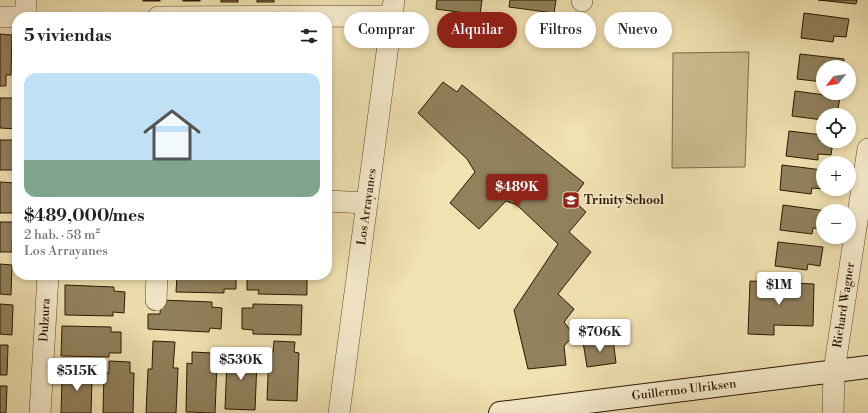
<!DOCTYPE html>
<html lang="es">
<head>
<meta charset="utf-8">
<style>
	:root { --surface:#fff; --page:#f2f2f2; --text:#202124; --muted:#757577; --accent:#8f2418 }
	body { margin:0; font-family:"Libre Bodoni",serif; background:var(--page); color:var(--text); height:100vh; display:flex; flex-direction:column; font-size:15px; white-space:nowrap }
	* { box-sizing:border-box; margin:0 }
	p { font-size:13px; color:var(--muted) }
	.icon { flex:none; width:22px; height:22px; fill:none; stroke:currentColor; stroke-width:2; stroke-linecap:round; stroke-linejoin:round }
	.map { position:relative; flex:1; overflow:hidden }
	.drawer { position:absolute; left:12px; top:12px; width:320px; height:268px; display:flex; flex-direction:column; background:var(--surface); border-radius:16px; box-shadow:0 2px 6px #0003 }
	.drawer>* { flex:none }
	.top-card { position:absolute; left:344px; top:12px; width:380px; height:36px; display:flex; gap:8px }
	.needle { width:26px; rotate:240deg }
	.controls { position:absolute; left:816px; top:60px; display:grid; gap:8px }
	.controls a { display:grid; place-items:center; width:40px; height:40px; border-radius:50%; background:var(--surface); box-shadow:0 2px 6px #0003; font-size:20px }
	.price { position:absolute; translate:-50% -34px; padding:0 9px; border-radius:4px; background:#fff; color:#222; font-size:13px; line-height:26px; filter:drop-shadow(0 1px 2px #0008) }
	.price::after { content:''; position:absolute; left:50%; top:24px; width:12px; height:9px; margin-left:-6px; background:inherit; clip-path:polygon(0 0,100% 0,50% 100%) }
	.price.selected { background:var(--accent); color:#fff }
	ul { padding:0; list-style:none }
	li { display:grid; align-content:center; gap:8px; height:212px; padding:0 12px }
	li span { display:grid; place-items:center; height:124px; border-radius:12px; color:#555 }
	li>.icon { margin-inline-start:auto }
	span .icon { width:72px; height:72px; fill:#fffc; stroke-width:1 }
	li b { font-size:17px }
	h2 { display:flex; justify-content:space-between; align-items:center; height:48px; padding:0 12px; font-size:17px }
	.tag { padding:0 14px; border-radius:18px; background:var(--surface); box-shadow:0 2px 6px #0003; font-size:14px; line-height:36px }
	.tag.selected { background:var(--accent); color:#fff }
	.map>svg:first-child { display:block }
</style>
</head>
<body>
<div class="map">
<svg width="868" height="413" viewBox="0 0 868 413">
	<rect width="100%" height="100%" fill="#f1e2b2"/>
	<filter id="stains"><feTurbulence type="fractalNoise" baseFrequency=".005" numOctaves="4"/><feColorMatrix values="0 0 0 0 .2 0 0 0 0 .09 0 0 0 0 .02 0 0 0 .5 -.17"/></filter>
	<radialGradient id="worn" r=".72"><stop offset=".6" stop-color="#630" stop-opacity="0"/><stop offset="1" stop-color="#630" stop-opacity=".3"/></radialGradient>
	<path fill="#cfbf94" stroke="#7c6b4a" d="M749,52L745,167L672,168L673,53Z"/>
	<g fill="#91815d" stroke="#2a1700">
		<rect x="143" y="0" width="17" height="1"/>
		<rect x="183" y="0" width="17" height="1"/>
		<rect x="221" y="0" width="17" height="2"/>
		<rect x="257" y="0" width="17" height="2"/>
		<path d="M437,0H482L480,15L436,9Z"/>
		<path d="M510,0H556L554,13L509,7Z"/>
		<path d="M818,0H857L856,4Z"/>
		<path d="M804,13L849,19L846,37L834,36L833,42L801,38Z"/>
		<path d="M0,34L12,35L11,75H6V86H0Z"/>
		<path d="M327,43L329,44V84H327Z"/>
		<path d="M800,54L844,59L843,67H823V82L797,79Z"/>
		<path d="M443,82L457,92L462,85L584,183L572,199L586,212L569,232L591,252L558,294L574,309L564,322L574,335L564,346L566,365L528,369L514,310L558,244L517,205L506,201L479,229L450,203L475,172L467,159L418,113Z"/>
		<path d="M795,91L840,97L837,115L825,114L823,115V120L792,116Z"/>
		<path d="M0,98H17V129L0,128Z"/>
		<path d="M789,131L823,135V141H833L831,155L818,154V160L786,156Z"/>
		<path d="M0,140H15L14,170H0Z"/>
		<path d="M782,165L823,170V189H825L812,188L811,194L780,190Z"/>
		<path d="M0,182L14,183V213H0Z"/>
		<path d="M783,205L827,211H823V229L813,228L812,234L780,230Z"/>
		<path d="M0,222H13L12,252H0Z"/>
		<path d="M778,242L823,247L820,266L808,264L807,270L775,266Z"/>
		<path d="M0,264L12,265L11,295L0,294Z"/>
		<path d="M67,275H115V276Z"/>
		<path d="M177,275H236V289H224V293L176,292Z"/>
		<path d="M247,275H307V295L258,294L259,290H247Z"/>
		<path d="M750,281L814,284L813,326L774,325V335L748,334Z"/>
		<path d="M65,285L114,287V291L125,292L124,313L113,312V316L65,315Z"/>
		<path d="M161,300L212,302V307L222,308L221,329L210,328L209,332L148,329V314H160Z"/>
		<path d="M0,304L13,305L12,335L0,334Z"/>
		<path d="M253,304L302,305L301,335L253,334V330L242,329V308H253Z"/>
		<path d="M62,326L111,327V332H121V353H109V357L61,356Z"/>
		<path d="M613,339L616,363L587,367L583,342Z"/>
		<path d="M153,341L175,342L173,368H178L176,413H146L148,369H152Z"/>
		<path d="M274,341L295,342L294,352L299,353L297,401L267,400L269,352H273Z"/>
		<path d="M0,345H8L7,375H0Z"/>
		<path d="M231,349L253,350L252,360L257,361L255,410L225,409L227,360L231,361Z"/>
		<path d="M192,352L213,353V364H217L215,413L186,412L187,363L192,364Z"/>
		<path d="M109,361L130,362V373H134L133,413H103L104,373H109Z"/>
		<path d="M67,368L88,369L87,380H92L91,413H61L62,380H66Z"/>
		<path d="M0,386H7L6,413H0Z"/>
	</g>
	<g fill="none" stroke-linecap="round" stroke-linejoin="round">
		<defs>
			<g id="street">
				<path d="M26,0V17"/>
				<path d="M582,1V0"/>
				<path d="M0,17H17"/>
				<path d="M158,17L392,16"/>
				<path d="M327,201L367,203"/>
				<path d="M156,300L157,275"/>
				<path d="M40,413L48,275"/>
				<path d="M339,413L394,0"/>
				<path d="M833,413L834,371L868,149"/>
			</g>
			<path id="secondary" d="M500,413L868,367"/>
		</defs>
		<use href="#street" stroke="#5c4a2c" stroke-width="22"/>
		<use href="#secondary" stroke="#2a1700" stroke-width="24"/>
		<use href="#street" stroke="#f6eccd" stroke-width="21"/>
		<use href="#secondary" stroke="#f6eccd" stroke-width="22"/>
	</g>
	<defs>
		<symbol id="school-square" viewBox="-11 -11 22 22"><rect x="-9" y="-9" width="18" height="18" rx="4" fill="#8f2418" stroke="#f6eccd"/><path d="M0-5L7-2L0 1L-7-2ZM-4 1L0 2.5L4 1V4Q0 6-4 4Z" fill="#fff"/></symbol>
	</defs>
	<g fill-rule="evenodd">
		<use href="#school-square" x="561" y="190" width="20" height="20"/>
	</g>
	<g text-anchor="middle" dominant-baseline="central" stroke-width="3.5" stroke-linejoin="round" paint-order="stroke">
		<g font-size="12" font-weight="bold" fill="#2a1700" stroke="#f6eccd" text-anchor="start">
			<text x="584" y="200">Trinity School</text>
		</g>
		<g font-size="12" fill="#2a1700" stroke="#f6eccd">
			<text transform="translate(367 207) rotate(-82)">Los Arrayanes</text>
			<text transform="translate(844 305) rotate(-81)">Richard Wagner</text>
			<text transform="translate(45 320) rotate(-87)">Dulzura</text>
			<text transform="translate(684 390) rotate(-7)">Guillermo Ulriksen</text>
		</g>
	</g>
	<rect width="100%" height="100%" filter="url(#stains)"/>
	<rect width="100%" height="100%" fill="url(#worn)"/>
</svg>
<div class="controls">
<a><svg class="needle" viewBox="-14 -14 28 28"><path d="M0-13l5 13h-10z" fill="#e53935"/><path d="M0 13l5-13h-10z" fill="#757577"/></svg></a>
<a><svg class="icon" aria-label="locate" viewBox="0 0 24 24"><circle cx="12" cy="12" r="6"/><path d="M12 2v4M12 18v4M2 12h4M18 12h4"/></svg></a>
<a>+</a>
<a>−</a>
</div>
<b class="price selected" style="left:517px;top:208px">$489K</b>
<b class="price" style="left:779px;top:306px">$1M</b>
<b class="price" style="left:600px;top:353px">$706K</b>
<b class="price" style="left:241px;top:381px">$530K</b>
<b class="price" style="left:77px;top:392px">$515K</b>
<div class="top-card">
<a class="tag">Comprar</a>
<a class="tag selected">Alquilar</a>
<a class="tag">Filtros</a>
<a class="tag">Nuevo</a>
</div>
<section class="drawer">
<h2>5 viviendas<svg class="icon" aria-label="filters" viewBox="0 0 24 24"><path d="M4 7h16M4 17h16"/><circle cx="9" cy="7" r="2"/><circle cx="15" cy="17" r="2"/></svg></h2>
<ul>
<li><span style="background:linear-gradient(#bfe0f5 70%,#7fa58c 0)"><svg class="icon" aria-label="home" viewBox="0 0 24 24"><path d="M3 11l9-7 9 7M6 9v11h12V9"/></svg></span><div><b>$489,000/mes</b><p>2 hab. · 58 m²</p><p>Los Arrayanes</p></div></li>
</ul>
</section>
</div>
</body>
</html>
